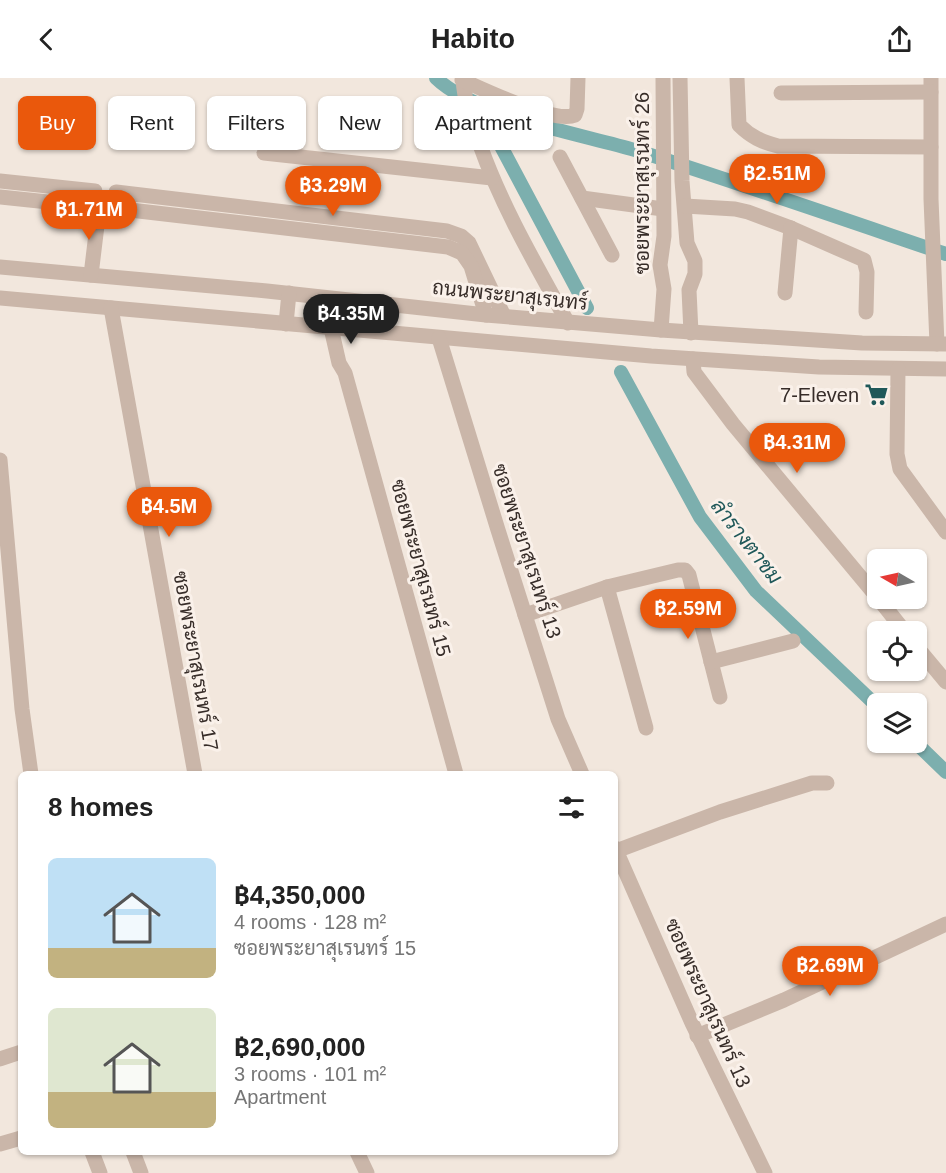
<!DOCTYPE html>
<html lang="en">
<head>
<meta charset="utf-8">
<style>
	:root { --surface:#fff; --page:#f6f6f6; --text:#222; --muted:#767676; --accent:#ea580c }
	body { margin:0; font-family:Arial,Sarabun,sans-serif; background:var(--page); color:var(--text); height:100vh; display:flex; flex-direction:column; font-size:22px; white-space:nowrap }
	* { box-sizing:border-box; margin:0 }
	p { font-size:20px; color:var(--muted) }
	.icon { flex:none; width:33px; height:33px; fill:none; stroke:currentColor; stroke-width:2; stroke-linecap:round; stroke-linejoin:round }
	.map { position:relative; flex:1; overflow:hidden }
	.details { position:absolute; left:18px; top:693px; width:600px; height:384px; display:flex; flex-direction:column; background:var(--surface); border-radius:9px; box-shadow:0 2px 4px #0004 }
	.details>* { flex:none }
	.banner { position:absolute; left:18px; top:18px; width:600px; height:54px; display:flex; gap:12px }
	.needle { width:39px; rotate:279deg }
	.buttons { position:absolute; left:867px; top:471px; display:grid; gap:12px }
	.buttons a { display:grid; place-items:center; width:60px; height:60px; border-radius:9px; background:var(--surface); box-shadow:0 2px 4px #0004; font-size:30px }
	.price { position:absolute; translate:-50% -51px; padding:0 14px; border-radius:21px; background:var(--accent); color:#fff; font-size:20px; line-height:39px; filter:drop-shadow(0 2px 3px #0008) }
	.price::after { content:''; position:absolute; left:50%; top:36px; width:18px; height:14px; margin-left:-9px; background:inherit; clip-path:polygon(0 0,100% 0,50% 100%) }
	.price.selected { background:#222; color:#fff }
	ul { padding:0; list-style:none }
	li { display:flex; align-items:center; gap:18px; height:150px; padding:0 30px }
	li span { display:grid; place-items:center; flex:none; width:168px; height:120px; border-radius:9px; color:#555 }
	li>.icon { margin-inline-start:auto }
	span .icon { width:72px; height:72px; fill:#fffc; stroke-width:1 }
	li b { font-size:26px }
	h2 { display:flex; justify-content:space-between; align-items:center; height:72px; padding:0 30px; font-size:26px }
	.tag { padding:0 21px; border-radius:9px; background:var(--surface); box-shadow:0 2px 4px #0004; font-size:21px; line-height:54px }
	.tag.selected { background:var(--accent); color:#fff }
	header { display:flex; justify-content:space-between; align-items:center; height:78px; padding:0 30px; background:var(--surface); font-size:27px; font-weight:700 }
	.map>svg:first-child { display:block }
</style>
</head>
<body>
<header><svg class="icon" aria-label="back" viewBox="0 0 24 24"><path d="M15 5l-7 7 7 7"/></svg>Habito<svg class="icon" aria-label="share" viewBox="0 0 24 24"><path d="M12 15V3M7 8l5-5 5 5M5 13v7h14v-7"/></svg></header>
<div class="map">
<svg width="946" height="1095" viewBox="0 0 946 1095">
	<rect width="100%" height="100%" fill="#f2e7dd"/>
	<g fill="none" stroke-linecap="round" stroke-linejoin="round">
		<g stroke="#7cafae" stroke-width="14">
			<path d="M436,0C475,38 581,56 635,72C739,105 843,141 946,176"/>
			<path d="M478,25L587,230"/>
			<path d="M621,294L700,439L756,513L878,629"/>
			<path d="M915,664L946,694"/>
		</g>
		<g stroke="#cab6a9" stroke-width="15">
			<path d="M463,0C464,23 472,45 480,67C502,129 536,187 568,245"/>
			<path d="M680,0L682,103L687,165L695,183V196L689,212L691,255"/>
			<path d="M737,0L739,47C751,59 762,64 778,68L931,69"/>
			<path d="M931,0V121L937,266"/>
			<path d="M462,2C485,12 554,46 575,37L577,31L578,0"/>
			<path d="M781,15L931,14"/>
			<path d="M264,75L492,100"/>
			<path d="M560,79L612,177"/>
			<path d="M0,103L95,113"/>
			<path d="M116,114L447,153L461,158L469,165L504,238"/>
			<path d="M0,119L96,129"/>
			<path d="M582,120L663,131"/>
			<path d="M685,128L735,131L748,134L791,150L864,182L867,194L866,234"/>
			<path d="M113,130L448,169L462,175L471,188L486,237"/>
			<path d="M0,189L267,213L486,237L661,252L862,265L946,266"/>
			<path d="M91,197L99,131"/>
			<path d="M785,215L791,150"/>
			<path d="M0,220L651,278L819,289L946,291"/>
			<path d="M111,230L195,696"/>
			<path d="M286,246L289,215"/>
			<path d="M331,250L339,285L345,295L456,696"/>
			<path d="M661,252L664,211L660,187L664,158L663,0"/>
			<path d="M439,260L498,452L558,641L582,696"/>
			<path d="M693,281L694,294L733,346L878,520"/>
			<path d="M898,291L897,376L900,391L946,454"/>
			<path d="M0,382L22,631L31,696"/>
			<path d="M607,509L646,650"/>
			<path d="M878,520L905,554"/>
			<path d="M525,537L607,509L678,492H685L689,497L720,619"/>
			<path d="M916,568L946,604"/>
			<path d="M711,584L793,563"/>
			<path d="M615,770L692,945L765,1095"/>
			<path d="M616,773L720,734L812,705H827"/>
			<path d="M697,958L784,922L946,846"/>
			<path d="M0,981L21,974"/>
			<path d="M0,1066L21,1060"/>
			<path d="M92,1074L100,1095"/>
			<path d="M133,1074L141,1095"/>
			<path d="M357,1074L367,1095"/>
		</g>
	</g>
	<defs>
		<symbol id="supermarket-bare" viewBox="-9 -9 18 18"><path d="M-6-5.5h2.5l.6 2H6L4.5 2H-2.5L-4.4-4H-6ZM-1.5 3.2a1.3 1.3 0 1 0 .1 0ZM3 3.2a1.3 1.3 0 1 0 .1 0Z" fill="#1f5859" stroke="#faf1ea" stroke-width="2.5" paint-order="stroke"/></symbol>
	</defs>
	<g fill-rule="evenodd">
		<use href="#supermarket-bare" x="860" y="300" width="33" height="33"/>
	</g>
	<g text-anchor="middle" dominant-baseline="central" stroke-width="6" stroke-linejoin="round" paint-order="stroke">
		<g font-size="20" fill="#372d29" stroke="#faf1ea">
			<text transform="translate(642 105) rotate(-90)">ซอยพระยาสุเรนทร์ 26</text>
			<text transform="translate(510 217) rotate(6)">ถนนพระยาสุเรนทร์</text>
			<text transform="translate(527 473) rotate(72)">ซอยพระยาสุเรนทร์ 13</text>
			<text transform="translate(421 490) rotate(75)">ซอยพระยาสุเรนทร์ 15</text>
			<text transform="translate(196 583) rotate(80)">ซอยพระยาสุเรนทร์ 17</text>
			<text transform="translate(708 925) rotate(66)">ซอยพระยาสุเรนทร์ 13</text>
		</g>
		<g font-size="20" fill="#372d29" stroke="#faf1ea" text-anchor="end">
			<text x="859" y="317">7-Eleven</text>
		</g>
		<g font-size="21" font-style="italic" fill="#1f5859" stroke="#faf1ea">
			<text transform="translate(747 463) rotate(52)">ลำรางตาชม</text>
		</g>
	</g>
</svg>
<div class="buttons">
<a><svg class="needle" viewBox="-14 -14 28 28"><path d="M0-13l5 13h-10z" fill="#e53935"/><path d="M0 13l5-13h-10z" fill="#767676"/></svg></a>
<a><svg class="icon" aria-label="locate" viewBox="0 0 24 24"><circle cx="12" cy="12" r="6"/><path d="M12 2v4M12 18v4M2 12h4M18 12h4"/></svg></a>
<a><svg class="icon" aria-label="layers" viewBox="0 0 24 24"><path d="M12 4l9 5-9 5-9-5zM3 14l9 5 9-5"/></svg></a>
</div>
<b class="price" style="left:777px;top:127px">฿2.51M</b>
<b class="price" style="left:333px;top:139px">฿3.29M</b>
<b class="price" style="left:89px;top:163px">฿1.71M</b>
<b class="price selected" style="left:351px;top:267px">฿4.35M</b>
<b class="price" style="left:797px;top:396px">฿4.31M</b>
<b class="price" style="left:169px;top:460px">฿4.5M</b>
<b class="price" style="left:688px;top:562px">฿2.59M</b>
<b class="price" style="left:830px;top:919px">฿2.69M</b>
<div class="banner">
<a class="tag selected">Buy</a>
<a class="tag">Rent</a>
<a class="tag">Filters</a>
<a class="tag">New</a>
<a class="tag">Apartment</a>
</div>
<section class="details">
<h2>8 homes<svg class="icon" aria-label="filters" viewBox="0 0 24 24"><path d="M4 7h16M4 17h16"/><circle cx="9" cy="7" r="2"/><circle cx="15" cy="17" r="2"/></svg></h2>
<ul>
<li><span style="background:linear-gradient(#bfe0f5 75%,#c2b280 0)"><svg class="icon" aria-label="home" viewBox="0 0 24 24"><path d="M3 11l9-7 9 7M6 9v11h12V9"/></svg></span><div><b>฿4,350,000</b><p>4 rooms · 128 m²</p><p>ซอยพระยาสุเรนทร์ 15</p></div></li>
<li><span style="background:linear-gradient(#dfe7d0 70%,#c2b280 0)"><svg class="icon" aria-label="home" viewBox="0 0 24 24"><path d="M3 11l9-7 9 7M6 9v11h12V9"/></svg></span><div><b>฿2,690,000</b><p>3 rooms · 101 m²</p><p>Apartment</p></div></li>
</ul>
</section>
</div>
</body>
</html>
